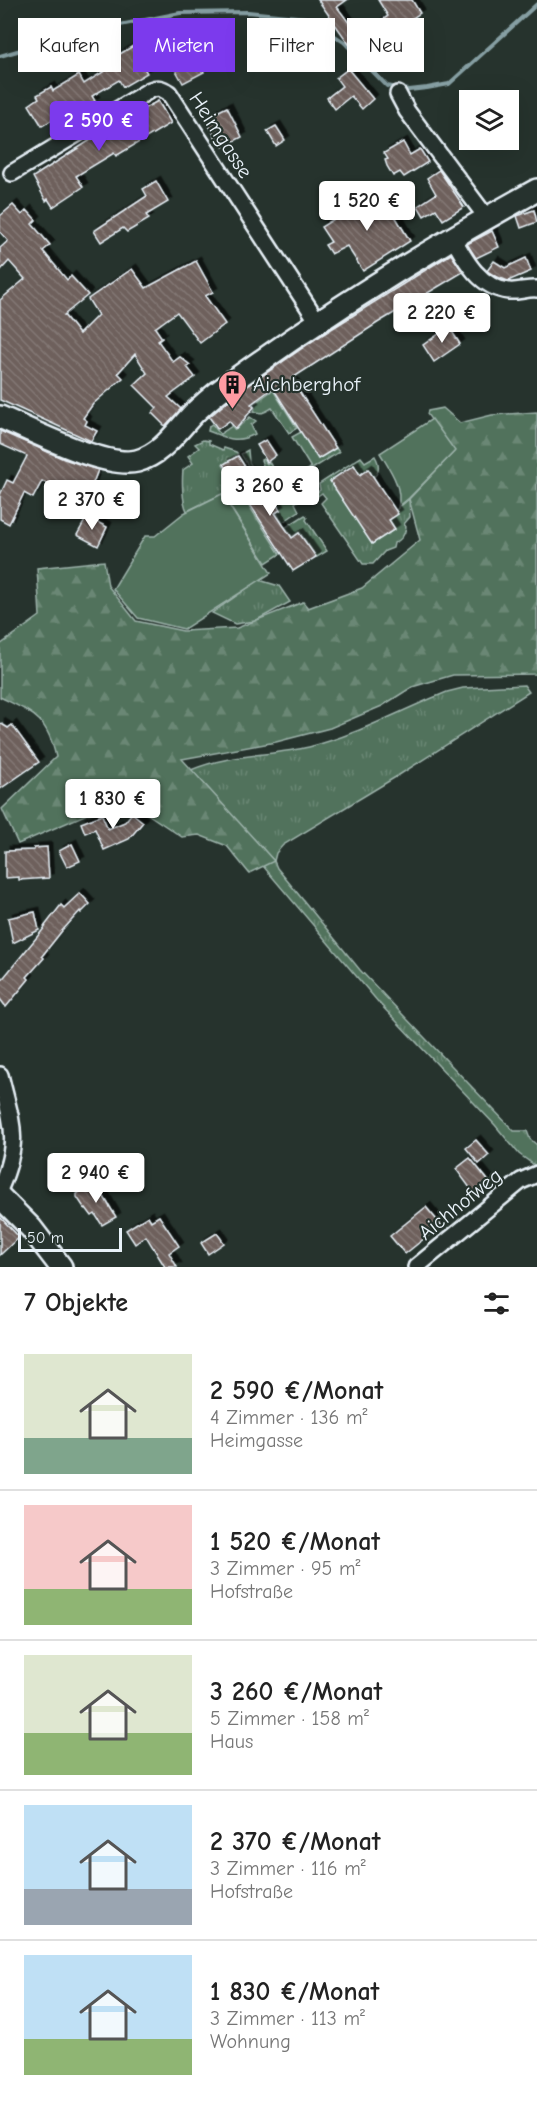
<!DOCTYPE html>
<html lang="de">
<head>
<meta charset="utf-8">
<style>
	:root { --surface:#fff; --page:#f6f6f6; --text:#222; --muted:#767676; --line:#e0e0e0; --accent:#7c3aed }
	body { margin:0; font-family:"Comic Neue",sans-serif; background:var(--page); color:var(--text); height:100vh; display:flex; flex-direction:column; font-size:22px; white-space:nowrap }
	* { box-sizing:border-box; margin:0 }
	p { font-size:20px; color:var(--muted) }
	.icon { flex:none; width:33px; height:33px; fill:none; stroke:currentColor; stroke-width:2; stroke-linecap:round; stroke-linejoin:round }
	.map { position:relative; height:1267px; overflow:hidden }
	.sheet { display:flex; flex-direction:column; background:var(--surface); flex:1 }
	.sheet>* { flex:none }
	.hud { position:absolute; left:18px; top:18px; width:501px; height:54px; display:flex; gap:12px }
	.tools { position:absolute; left:459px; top:90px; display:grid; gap:12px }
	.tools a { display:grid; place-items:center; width:60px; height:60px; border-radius:0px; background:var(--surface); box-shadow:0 6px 24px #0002; font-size:30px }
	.scale { position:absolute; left:18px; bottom:15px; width:104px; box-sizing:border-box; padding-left:6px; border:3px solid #e8f1f8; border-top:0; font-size:16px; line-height:21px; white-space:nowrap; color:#e8f1f8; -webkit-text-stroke:4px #26332d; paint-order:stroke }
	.price { position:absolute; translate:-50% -51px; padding:0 14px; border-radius:6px; background:#fff; color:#222; font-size:20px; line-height:39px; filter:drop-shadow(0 2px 3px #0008) }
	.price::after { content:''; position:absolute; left:50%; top:36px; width:18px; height:14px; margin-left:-9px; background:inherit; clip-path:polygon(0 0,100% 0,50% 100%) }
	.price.active { background:var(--accent); color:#fff }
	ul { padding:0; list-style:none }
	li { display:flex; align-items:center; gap:18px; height:150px; padding:0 24px }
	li+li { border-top:2px solid var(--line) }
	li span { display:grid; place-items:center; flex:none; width:168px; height:120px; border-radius:0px; color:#555 }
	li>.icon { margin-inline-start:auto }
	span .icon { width:72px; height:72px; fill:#fffc; stroke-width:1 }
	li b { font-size:26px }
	h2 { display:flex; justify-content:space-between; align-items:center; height:72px; padding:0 24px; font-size:26px }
	.tag { padding:0 21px; border-radius:0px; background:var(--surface); box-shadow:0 6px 24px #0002; font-size:21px; line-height:54px }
	.tag.active { background:var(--accent); color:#fff }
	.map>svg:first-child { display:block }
</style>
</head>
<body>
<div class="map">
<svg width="537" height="1267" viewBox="0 0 537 1267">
	<defs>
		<pattern id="grass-tufts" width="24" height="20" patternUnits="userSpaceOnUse" patternTransform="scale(1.5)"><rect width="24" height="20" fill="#51725c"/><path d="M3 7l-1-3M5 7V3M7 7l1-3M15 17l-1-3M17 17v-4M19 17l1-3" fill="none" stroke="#6a8774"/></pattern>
		<pattern id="forest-firs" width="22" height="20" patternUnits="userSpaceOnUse" patternTransform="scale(1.5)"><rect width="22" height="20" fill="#51725c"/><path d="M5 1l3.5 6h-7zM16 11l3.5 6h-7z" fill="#6a8774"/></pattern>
		<pattern id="building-back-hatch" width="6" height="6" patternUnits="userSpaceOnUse" patternTransform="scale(1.5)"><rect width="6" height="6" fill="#6e615c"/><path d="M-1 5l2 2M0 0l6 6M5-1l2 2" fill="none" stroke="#837874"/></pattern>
		<filter id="shadow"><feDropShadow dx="4.5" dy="-4.5" stdDeviation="0" flood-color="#0009"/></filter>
	</defs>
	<rect width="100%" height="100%" fill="#26332d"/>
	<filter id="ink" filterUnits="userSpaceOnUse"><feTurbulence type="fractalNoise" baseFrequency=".0167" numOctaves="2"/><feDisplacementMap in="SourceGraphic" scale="12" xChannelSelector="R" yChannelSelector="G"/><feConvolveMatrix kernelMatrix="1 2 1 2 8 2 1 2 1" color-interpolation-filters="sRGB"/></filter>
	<g filter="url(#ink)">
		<g fill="url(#grass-tufts)" stroke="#9cb2aa" stroke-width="1.5">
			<path d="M273,390L297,428L289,433L272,408C265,412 262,415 254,411L255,407L253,404Z"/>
			<path d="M250,417L256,421L251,425L255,434C236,444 227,438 208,431L209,426L212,424L220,434L232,426L235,430Z"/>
			<path d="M301,432L318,459L336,448L339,452L306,473H302L311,468L292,437Z"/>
			<path d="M203,440L209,441V444L223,450L224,448L236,452L238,454L223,465L280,554L266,563L222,494L187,511C182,501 182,480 183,470L193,463L188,456L199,448L195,444Z"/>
			<path d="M248,450L249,462L255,472L264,468L261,460L263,459L267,464L269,462L287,492L275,500L269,490L264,493L241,454Z"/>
			<path d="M375,456C379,463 380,471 374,477L369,469L360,474L353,465L330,481L372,544L395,529L390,520L398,514L396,510L409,499L410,517L404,524L406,527C405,535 402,540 394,543L393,548L385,551L373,564H363L321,503L326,498L322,493L316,497L315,494L320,490L319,484L361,457L365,462Z"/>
			<path d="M301,491L303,497L295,503L299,511L283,522L277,513L281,510L276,502L289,494L291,497Z"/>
			<path d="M305,515L307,518L306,520L327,551L317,557L300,532L292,536L286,527Z"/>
			<path d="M259,580L279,586L290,602L255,621L235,624L212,613Z"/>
			<path d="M524,685L529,692L399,775L283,845L276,853L274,861L277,868L360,970L514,1131H527L530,1139L537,1145V1167L519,1154L495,1125L379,1003L263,866L273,860L191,770C228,754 270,756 309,747C357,735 401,710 447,692L463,688Z"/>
		</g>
		<path fill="url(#forest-firs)" stroke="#9cb2aa" stroke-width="1.5" d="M443,408L460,423L492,415L537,412V674L453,675L412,687L382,706L330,728L276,742L182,759L274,861L249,873L227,846L199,835L182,837L140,809L94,811L18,844L2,809L56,757C47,717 34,714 0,697V645L40,616L37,568L104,561L108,586L136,621L183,631L237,628L303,602L308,608L362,588L420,540L409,499L454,452L427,414L428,411Z"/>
		<g fill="#51725c" stroke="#9cb2aa" stroke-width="1.5">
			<path d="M432,419L455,451L409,498L398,507C403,487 390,470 380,453Z"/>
			<path d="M222,494L271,573L184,629L138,618L113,589L145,536H155L184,513Z"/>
		</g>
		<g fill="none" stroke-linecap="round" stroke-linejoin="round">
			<path stroke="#869fa3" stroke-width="4" d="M0,56L80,33L180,13L248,12L307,18L344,42L387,86L409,90L427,88L449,84L537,4"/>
		</g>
		<g fill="url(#building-back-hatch)" stroke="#e8f1f8" stroke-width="1.5" filter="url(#shadow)">
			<path d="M318,0H347L337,7L359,36L388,16L378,0H412L420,13L359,55L349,44Z"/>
			<path d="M145,39L135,54L147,73L123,87L119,80L92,96L95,101L75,114L72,108L42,126L29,105L39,98L37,95L51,87L53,91L79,75L84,84L111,67L108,61Z"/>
			<path d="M193,45L205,65L201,67L204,72L183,83L169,58Z"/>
			<path d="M348,69L373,99L362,109L351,96L335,109L327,98L342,86L336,78Z"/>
			<path d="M158,101L171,123L116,156L114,153L76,176L83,187L53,207L48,199L46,201L33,177L117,123Z"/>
			<path d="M227,107L242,137L223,147L218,137L216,138L205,118Z"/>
			<path d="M276,126L285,140L276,146L267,131Z"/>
			<path d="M403,142L410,155L420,149L428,162L404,177L400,172L393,176L387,166L385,160L388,159L384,153Z"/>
			<path d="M439,170L464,207L443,220L436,209L424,216L418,206L436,194L427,178Z"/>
			<path d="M156,181L168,202L146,215L149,219L127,232L123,228L101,242L94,231L147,196L143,189Z"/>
			<path d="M380,191L410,241L363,271L347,246L331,254L325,245L331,242L321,227Z"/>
			<path d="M13,205L22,215L27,210L36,220L32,224L50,245L43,251L67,280L71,276L88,295L64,315L79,334L98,315L88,299L132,269L146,288L196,261L213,292L205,296L225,324L200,343L177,312L155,328L162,338L158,341L173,362L180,357L190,365L187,367L195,377L168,397L181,409L165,426L152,413L157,408L134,385L147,373L135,354L118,373L123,378L93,404L83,418L87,421L85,425L97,431L91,441L0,400V300L25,279L9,261L0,271V248L8,241L0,232V216Z"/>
			<path d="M534,210L537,222L521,228L517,216Z"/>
			<path d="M492,231L499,247L476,258L467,244Z"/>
			<path d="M451,254L463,272L379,322L291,379L336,448L318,459L273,388L251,404L254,407L250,412L236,429L229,421L218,429L209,417L239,392L317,338Z"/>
			<path d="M526,258L531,271L508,281L495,276L487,271L494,261L505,268Z"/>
			<path d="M449,327L460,344L434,362L423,345Z"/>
			<path d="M0,431L64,459L98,470L89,493L68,485L65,492L42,481L33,498L24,493L9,524L0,519V495L7,480L13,483L27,456L0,444Z"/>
			<path d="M266,440L276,455L267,462L257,445Z"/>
			<path d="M238,456L263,495L268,491L280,510L275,513L292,538L299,533L316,557L293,571L224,464Z"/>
			<path d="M354,465L360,475L368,469L398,514L389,520L395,529L372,544L330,481Z"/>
			<path d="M87,517L107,527L98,546L77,535Z"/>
			<path d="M0,723L8,728L12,725L39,762L0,789Z"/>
			<path d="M132,813L143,822L129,839L104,850L95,829L85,833L81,823L102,815L108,829L125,822Z"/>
			<path d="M72,844L80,861L67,867L59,851Z"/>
			<path d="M47,847L49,878L19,880V877L5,878V851L34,850V848Z"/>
			<path d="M80,893L90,904L81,913L80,911L61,932L42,956L44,958L27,977L29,979L6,1007L0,999V982L46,926L44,927L61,905L64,908Z"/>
			<path d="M35,912L39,930L13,943L8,918Z"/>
			<path d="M476,1140L489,1155L479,1164L466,1148Z"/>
			<path d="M470,1158L491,1184L476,1196L456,1169Z"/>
			<path d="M95,1182L116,1217L102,1225L95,1214L92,1216L86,1208L85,1209L77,1197V1194Z"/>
			<path d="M426,1207L441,1225L405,1254L390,1236Z"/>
			<path d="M148,1216L151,1221L159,1216L179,1246L169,1253L177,1267H165L146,1236L135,1244L126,1230Z"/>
			<path d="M0,1217L19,1237L0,1255Z"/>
			<path d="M217,1233L224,1243L208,1254L201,1243Z"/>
		</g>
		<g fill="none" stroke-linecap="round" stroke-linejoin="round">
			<defs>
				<g id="minor">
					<path d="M398,94L407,111L487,218"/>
					<path d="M12,173L150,90C158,87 162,88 169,93L318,322"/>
					<path d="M453,238C465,260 480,288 509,291C518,292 528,288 537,289"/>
					<path d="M0,1075C12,1124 21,1140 0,1188"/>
					<path d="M416,1267L521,1181L537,1174"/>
				</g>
				<g id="secondary">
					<path d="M0,417C31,430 106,469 137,461C163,454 177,430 195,412C208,400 222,388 237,378C333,309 433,247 537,190"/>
					<path d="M0,1197L31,1228L61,1267"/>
				</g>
			</defs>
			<use href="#minor" stroke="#e8f1f8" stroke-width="20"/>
			<use href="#secondary" stroke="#e8f1f8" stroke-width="26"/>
			<use href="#minor" stroke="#26332d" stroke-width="15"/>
			<use href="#secondary" stroke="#26332d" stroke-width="21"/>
		</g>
	</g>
	<defs>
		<symbol id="building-pin" viewBox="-11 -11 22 30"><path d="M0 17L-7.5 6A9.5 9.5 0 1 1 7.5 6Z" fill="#ff9aa2" stroke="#26332d"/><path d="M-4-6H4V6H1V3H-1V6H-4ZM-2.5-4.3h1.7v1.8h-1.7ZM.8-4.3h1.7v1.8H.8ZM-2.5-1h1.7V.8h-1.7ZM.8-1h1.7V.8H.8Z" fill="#111"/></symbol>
	</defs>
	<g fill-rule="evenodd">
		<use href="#building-pin" x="216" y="368" width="33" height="45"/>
	</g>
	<g text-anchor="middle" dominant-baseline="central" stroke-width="4.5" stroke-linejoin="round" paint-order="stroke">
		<g font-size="21" fill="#e8f1f8" stroke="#26332d">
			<text transform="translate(221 135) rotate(57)">Heimgasse</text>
			<text transform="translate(460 1204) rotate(-39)">Aichhofweg</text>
		</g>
		<g font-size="21" fill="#e8f1f8" stroke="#26332d" text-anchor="start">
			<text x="253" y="384">Aichberghof</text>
		</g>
	</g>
</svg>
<div class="tools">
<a><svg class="icon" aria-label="layers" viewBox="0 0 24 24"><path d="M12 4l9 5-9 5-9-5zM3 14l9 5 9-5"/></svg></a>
</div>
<div class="scale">50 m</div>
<b class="price active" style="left:99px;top:152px">2 590 €</b>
<b class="price" style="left:367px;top:232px">1 520 €</b>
<b class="price" style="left:442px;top:344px">2 220 €</b>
<b class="price" style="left:270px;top:517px">3 260 €</b>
<b class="price" style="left:92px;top:531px">2 370 €</b>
<b class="price" style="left:113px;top:830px">1 830 €</b>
<b class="price" style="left:96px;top:1204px">2 940 €</b>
<div class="hud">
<a class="tag">Kaufen</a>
<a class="tag active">Mieten</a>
<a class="tag">Filter</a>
<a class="tag">Neu</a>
</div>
</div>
<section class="sheet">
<h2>7 Objekte<svg class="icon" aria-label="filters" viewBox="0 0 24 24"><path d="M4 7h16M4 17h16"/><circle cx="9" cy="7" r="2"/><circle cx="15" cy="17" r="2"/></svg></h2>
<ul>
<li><span style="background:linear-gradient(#dfe7d0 70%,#7fa58c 0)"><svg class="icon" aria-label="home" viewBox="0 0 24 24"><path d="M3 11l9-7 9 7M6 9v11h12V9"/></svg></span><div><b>2 590 €/Monat</b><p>4 Zimmer · 136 m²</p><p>Heimgasse</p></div></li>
<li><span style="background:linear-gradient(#f6c9c9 70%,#8fb573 0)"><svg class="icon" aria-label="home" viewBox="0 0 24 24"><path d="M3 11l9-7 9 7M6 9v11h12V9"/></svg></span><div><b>1 520 €/Monat</b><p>3 Zimmer · 95 m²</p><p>Hofstraße</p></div></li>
<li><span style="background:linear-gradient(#dfe7d0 65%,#8fb573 0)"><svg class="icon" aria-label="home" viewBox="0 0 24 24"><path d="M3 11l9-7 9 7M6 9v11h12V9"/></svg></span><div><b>3 260 €/Monat</b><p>5 Zimmer · 158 m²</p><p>Haus</p></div></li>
<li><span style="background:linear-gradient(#bfe0f5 70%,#9aa5b1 0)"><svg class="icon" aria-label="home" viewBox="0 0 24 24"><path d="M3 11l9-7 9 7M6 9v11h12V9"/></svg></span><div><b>2 370 €/Monat</b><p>3 Zimmer · 116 m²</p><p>Hofstraße</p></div></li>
<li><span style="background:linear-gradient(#bfe0f5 70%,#8fb573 0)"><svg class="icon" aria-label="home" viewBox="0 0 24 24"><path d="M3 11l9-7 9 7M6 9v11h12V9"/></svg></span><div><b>1 830 €/Monat</b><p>3 Zimmer · 113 m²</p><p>Wohnung</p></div></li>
</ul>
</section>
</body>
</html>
